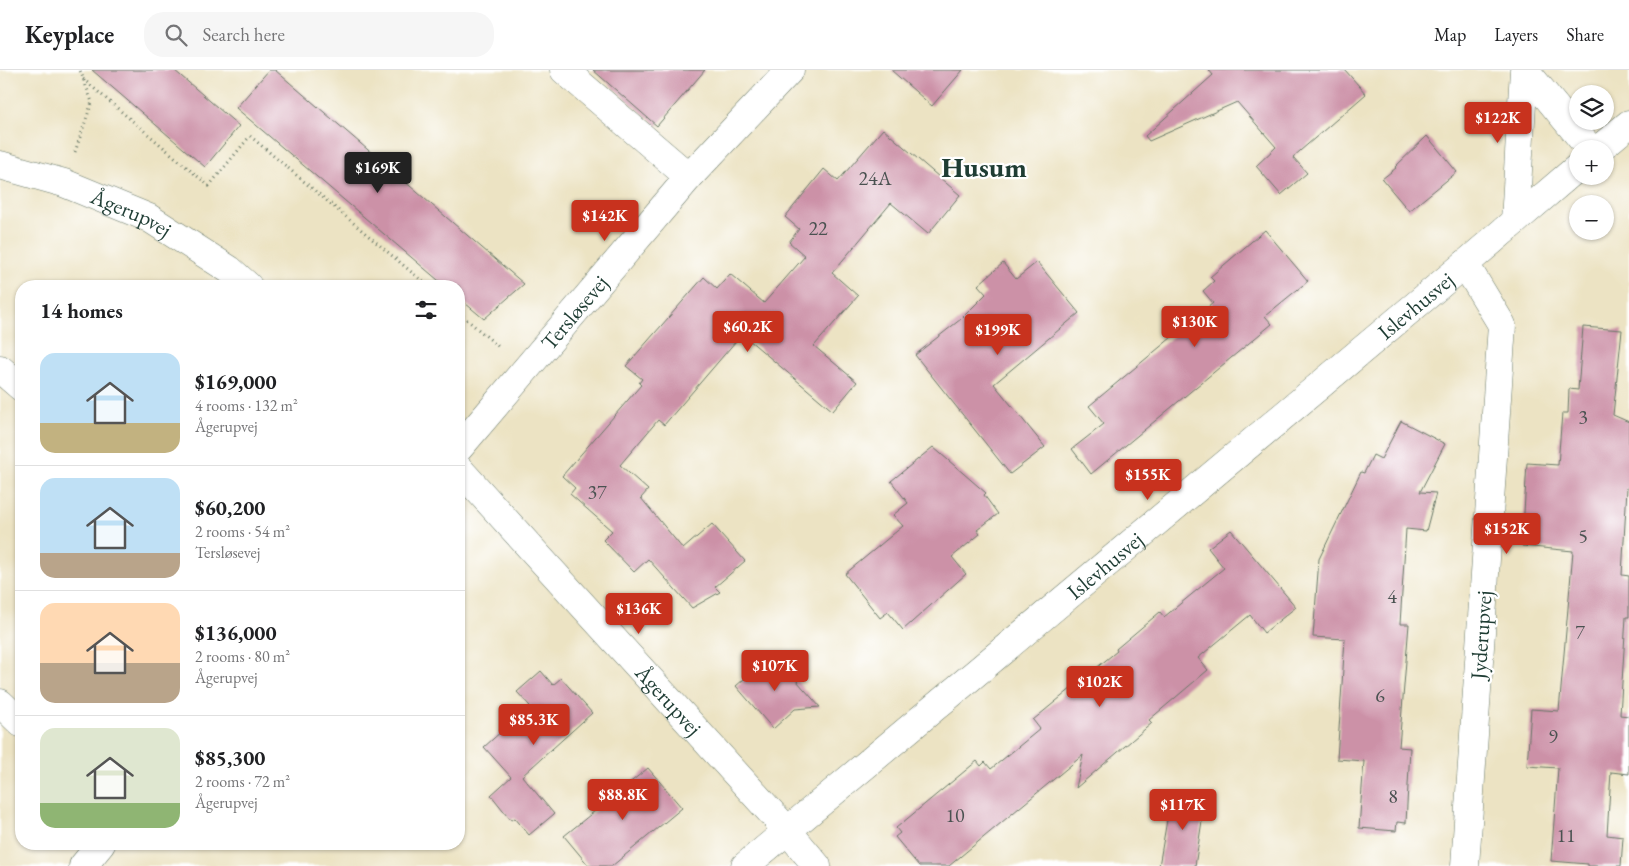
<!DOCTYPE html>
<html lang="en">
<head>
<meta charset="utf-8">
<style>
	:root { --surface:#fff; --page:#f6f6f6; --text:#202124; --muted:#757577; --line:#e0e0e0; --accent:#c8321e }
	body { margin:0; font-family:"EB Garamond",serif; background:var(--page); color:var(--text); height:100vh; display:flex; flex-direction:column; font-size:19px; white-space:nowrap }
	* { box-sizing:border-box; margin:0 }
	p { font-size:16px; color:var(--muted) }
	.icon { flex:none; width:28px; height:28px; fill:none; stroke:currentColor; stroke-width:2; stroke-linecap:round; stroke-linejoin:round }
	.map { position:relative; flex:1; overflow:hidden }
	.side { position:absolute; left:15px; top:210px; width:450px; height:570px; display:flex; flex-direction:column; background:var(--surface); border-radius:20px; box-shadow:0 1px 4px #0004 }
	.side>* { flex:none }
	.tools { position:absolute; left:1569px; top:15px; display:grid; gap:10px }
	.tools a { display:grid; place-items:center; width:45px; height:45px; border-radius:50%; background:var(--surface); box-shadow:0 1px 4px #0004; font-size:25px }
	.price { position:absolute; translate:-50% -42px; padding:0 11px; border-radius:5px; background:var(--accent); color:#fff; font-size:16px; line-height:32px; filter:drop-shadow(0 1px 2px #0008) }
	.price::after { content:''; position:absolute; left:50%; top:30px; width:15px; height:11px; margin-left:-8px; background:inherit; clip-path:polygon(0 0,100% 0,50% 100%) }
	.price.selected { background:#222; color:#fff }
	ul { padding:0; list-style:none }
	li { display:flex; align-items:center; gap:15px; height:125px; padding:0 25px }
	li+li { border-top:1px solid var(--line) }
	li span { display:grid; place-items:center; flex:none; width:140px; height:100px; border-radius:15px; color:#555 }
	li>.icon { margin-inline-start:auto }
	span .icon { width:60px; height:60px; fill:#fffc; stroke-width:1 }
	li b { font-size:21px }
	h2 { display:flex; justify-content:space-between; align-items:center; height:60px; padding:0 25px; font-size:21px }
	header { display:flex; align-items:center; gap:30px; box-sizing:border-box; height:70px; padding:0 25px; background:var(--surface); border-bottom:1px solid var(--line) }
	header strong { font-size:24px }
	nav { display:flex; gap:28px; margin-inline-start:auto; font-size:18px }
	.search { width:350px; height:45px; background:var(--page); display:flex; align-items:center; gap:12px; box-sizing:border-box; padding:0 18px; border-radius:20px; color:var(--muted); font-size:19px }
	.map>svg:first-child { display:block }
</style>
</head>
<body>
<header>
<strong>Keyplace</strong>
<div class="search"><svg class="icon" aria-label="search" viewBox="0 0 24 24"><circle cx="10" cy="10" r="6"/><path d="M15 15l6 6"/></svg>Search here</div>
<nav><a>Map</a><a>Layers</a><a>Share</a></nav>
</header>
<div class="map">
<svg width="1629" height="796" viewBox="0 0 1629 796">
	<rect width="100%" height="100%" fill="#fff"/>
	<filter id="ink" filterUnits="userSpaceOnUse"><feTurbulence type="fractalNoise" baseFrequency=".02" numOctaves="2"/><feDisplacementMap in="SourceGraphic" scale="10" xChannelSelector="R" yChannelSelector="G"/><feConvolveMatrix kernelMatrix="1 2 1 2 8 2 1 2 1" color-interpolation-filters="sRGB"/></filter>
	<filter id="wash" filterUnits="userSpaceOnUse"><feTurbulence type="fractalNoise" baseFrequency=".0096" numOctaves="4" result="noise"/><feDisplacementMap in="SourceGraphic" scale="20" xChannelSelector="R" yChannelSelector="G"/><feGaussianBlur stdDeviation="1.12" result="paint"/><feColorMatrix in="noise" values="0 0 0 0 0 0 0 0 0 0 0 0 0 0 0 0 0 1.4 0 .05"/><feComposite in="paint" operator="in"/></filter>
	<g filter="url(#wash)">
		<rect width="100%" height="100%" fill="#ece3c3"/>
		<g id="blocks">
			<g fill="#cc91a7">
				<path d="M92,0H174L239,56L205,97Z"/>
				<path d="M269,0H275L524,214L484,249L459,228V216H445L236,38Z"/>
				<path d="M593,0H705L657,56Z"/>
				<path d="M891,0H963L932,36Z"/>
				<path d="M1209,0H1345L1366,24L1293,87L1307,103L1281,125L1256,96L1276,77L1237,32L1149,71L1145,66L1213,5Z"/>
				<path d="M883,59L960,125L928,164L891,133L832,203L858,226L814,276L857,312L833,341L742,264L664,355L658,350L620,395L648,420L641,428L683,479L712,454L745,491L715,517L720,522L692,538L648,489L634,502L603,470L612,461L570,424L575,418L562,406L641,315L639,313L642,309L626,296L704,207L717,219L730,204L764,233L805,186L789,172L799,159L785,147L824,99L838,111Z"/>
				<path d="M1427,66L1457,102L1409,141L1382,109L1396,98L1395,97Z"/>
				<path d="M1265,160L1308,211L1265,246L1272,254L1091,404L1072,379L1104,354L1089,336L1213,233L1203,221L1214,211L1210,207Z"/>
				<path d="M1037,192L1079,243L994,314L1045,377L1010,404L915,285L961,249L986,224L978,215L1003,193L1016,209Z"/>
				<path d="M1583,257L1622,260L1613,345L1629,352V418H1627L1622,505L1629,506V547H1626L1620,645L1629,646V704L1611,702L1607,765L1623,767L1621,796H1588V794L1551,791L1558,698L1527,696L1531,639L1559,641L1573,481L1522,476L1527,393L1558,395L1562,343H1568L1569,319L1578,320Z"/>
				<path d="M1401,351L1445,374L1420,422L1436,423L1426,461L1406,459L1400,554H1409L1399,677L1410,678L1406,753L1397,752L1396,761L1359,758L1364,691L1337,689L1345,569L1313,567L1319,489L1361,402L1364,403L1373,385L1381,389Z"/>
				<path d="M933,377L986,423L984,425L998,444L977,460L980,464L952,487L966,504L903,560L888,542L880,548L845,504L903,456L893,445L908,433L891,411Z"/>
				<path d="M1231,460L1296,537L1264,563L1250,545L1198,588L1208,600L1149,650L1152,653L1076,718L1083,685L949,796H919L895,767L900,763L896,758L977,691L981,696L985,692L991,699L1040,659L1033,650L1117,581L1116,579L1160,542L1164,547L1224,498L1208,478Z"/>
				<path d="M773,584L820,637L795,639L773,659L736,616Z"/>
				<path d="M541,601L553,615L561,608L592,643L522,706L554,744L529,765L515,748L511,750L491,725L511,707L484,677L530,636L517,622Z"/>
				<path d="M648,698L682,738L612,796H589L564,766Z"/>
				<path d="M1206,725L1195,796H1159L1171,727Z"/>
			</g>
		</g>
	</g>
	<g filter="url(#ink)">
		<use href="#blocks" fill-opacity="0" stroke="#677766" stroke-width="1"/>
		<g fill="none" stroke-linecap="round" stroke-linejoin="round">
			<defs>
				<g id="minor">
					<path d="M564,0L689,107"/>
					<path d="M1525,0L1590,79"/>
					<path id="s1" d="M0,95L64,113L149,148L230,200L248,216"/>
					<path d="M1515,151L1524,0"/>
					<path d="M1465,194L1502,255L1465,796"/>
					<path d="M0,299L21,317"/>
					<path id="s2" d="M459,378L689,107L790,0"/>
					<path id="s3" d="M459,399L787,760L817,796"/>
					<path d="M0,633L21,653"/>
					<path d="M83,796L101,774"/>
				</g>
				<g id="tertiary">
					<path d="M1599,79L1629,54"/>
					<path id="s4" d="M745,796L1465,194L1578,97"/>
				</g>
			</defs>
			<use href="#minor" stroke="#677766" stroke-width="29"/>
			<use href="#tertiary" stroke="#677766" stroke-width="29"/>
			<g stroke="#677766" stroke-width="3" stroke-dasharray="1 4" stroke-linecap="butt">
				<path d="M83,9L209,116L250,66L428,216"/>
				<path d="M75,82L92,32L80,0"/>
				<path d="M459,243L500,278"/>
			</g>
			<use href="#minor" stroke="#fff" stroke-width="28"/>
			<use href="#tertiary" stroke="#fff" stroke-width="28"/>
		</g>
	</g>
	<g text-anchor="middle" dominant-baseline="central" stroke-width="4.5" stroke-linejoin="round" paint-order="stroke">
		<g font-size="20" fill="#4a5251">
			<text x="875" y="108">24A</text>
			<text x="818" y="158">22</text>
			<text x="1583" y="347">3</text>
			<text x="597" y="422">37</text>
			<text x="1583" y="466">5</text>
			<text x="1392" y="526">4</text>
			<text x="1580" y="562">7</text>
			<text x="1380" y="625">6</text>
			<text x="1553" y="666">9</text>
			<text x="1393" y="726">8</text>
			<text x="955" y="745">10</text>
			<text x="1566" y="765">11</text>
		</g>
		<g font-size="22" fill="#1f3d34" stroke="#fff">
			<text stroke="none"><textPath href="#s1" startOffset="140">Ågerupvej</textPath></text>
			<text stroke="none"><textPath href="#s4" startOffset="874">Islevhusvej</textPath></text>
			<text stroke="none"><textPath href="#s2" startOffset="178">Tersløsevej</textPath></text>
			<text stroke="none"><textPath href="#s4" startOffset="469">Islevhusvej</textPath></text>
			<text transform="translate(1481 565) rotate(-86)">Jyderupvej</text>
			<text stroke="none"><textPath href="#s3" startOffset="312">Ågerupvej</textPath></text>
		</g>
		<g font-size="28" font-weight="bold" fill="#1f3d34" stroke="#fff">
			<text x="984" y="97">Husum</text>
		</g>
	</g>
</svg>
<div class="tools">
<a><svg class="icon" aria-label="layers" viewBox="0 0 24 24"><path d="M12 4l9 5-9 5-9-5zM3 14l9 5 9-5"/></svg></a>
<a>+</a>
<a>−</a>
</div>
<b class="price" style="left:1498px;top:74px">$122K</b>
<b class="price selected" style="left:378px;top:124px">$169K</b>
<b class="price" style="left:605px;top:172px">$142K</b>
<b class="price" style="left:1195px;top:278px">$130K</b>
<b class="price" style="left:748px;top:283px">$60.2K</b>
<b class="price" style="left:998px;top:286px">$199K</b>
<b class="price" style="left:1148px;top:431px">$155K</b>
<b class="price" style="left:1507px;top:485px">$152K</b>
<b class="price" style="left:639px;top:565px">$136K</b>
<b class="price" style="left:775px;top:622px">$107K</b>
<b class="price" style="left:1100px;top:638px">$102K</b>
<b class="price" style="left:534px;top:676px">$85.3K</b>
<b class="price" style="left:623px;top:751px">$88.8K</b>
<b class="price" style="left:1183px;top:761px">$117K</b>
<section class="side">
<h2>14 homes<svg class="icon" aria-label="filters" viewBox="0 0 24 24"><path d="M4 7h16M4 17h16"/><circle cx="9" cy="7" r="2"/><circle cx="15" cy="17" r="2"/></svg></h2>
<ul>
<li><span style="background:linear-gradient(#bfe0f5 70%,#c2b280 0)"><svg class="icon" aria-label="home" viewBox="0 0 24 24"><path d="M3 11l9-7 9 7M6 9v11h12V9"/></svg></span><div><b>$169,000</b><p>4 rooms · 132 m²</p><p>Ågerupvej</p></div></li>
<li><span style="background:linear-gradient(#bfe0f5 75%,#b9a48a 0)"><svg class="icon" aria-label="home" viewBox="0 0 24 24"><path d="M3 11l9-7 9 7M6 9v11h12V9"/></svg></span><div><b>$60,200</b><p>2 rooms · 54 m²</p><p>Tersløsevej</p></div></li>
<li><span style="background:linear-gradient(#ffd9b3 60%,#b9a48a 0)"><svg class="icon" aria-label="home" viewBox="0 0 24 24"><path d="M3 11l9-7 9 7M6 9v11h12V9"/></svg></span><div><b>$136,000</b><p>2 rooms · 80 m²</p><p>Ågerupvej</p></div></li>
<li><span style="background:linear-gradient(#dfe7d0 75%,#8fb573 0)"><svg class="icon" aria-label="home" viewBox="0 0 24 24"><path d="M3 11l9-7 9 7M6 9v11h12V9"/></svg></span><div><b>$85,300</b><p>2 rooms · 72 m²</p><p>Ågerupvej</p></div></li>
</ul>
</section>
</div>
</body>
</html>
